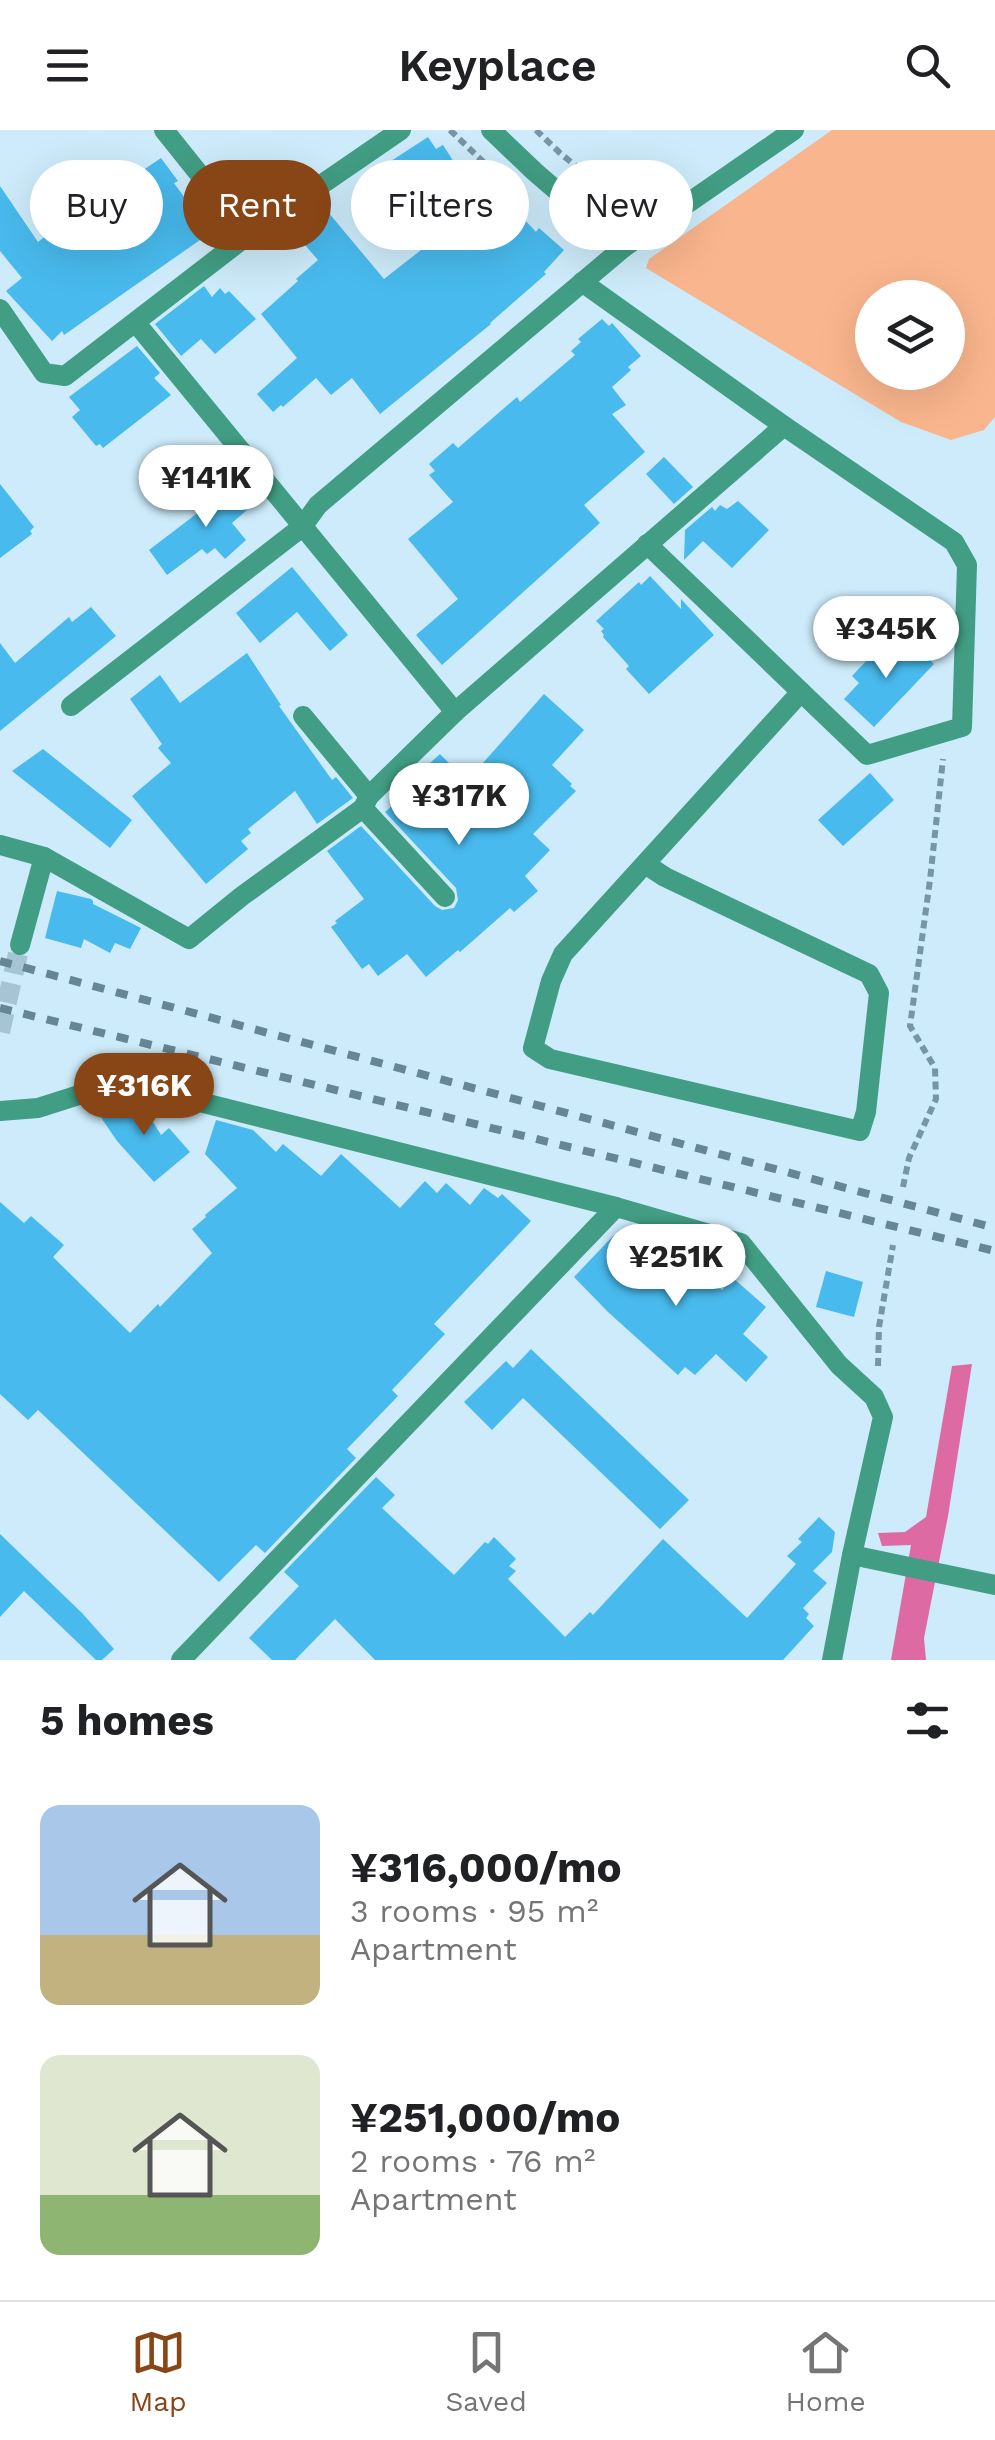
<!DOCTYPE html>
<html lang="en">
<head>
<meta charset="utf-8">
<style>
	:root { --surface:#fff; --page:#f6f6f6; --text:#202124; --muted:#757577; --line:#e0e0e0; --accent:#884516 }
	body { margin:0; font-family:"Work Sans",sans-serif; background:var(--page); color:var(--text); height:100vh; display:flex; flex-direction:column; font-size:38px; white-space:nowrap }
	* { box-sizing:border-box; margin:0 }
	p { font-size:32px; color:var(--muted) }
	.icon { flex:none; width:55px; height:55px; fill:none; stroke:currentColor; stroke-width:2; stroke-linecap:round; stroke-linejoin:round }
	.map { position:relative; height:1530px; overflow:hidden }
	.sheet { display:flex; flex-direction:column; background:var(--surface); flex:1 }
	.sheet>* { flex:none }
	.banner { position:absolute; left:30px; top:30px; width:935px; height:90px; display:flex; gap:20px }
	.tools { position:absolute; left:855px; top:150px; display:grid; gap:20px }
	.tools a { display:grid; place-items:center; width:110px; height:110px; border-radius:50%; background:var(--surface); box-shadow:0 10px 40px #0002; font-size:50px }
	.price { position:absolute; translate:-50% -85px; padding:0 22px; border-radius:35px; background:#fff; color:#222; font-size:32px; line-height:65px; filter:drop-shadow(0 2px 5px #0008) }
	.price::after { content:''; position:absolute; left:50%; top:60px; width:30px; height:22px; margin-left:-15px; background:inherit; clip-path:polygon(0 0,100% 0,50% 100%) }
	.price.current { background:var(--accent); color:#fff }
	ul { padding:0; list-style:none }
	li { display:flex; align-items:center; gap:30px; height:250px; padding:0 40px }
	li span { display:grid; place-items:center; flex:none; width:280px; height:200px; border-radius:20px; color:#555 }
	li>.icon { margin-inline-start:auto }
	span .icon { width:120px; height:120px; fill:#fffc; stroke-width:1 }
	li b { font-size:42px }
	h2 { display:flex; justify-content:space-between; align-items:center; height:120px; padding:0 40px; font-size:42px }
	.chip { padding:0 35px; border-radius:45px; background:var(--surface); box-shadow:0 10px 40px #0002; font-size:35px; line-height:90px }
	.chip.current { background:var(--accent); color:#fff }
	header { display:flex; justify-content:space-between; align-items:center; height:130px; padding:0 40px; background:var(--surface); font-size:45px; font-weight:600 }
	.tab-bar { display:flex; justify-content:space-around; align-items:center; height:140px; border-top:2px solid var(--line); background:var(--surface); font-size:28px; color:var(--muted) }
	.tab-bar a { display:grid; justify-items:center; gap:5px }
	.tab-bar .current { color:var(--accent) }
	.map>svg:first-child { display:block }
</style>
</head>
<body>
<header><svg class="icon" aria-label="menu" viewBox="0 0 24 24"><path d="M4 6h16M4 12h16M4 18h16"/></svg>Keyplace<svg class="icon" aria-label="search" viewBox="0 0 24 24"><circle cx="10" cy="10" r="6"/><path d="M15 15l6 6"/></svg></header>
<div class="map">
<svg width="995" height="1530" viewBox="0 0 995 1530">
	<rect width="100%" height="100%" fill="#cdebfa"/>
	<path fill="#f9b58d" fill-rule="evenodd" d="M832,0H995V287L984,300L951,310L901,292L646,138L649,129ZM872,168H948V242H872Z"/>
	<path fill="#dd6aa3" d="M972,1234L948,1386L924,1508L926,1530H891L911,1415L882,1416L878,1403L905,1402L926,1387L952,1236Z"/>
	<g fill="#48baed">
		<path d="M428,7L436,19L443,15L475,65L490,52L536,102L539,98L564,120L544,142L546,144L490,193L491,194L380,284L352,248L331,265L316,248L283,277L281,275L273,282L257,264L297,228L261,184L298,151L296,149L318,130L298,107L328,82L384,149L421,120L371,44Z"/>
		<path d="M161,28L178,51L174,53L210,103L64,205L62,201L52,211L6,161L22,148L0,121V56L38,112L72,85L75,89L86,81L95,94L137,65L127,51Z"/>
		<path d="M204,156L212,167L220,158L225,164L229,161L256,189L215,224L201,209L181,226L155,194Z"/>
		<path d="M602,189L609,196L612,193L641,226L628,237L631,240L612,257L626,275L612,284L645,322L584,375L600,393L442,535L416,505L458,469L408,409L453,372L429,345L435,341L429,334L453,313L458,318L517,267L520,272L575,225L571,221L581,212L578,209Z"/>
		<path d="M137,216L160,243L154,248L171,265L103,318L100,314L96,316L72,287L80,280L69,267Z"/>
		<path d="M664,327L693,357L674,374L646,344Z"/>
		<path d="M233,349L254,374L232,393L246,410L225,429L215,418L207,424L202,419L167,445L149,420L212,372L209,369Z"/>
		<path d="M0,354L34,397L30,401L32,404L0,428Z"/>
		<path d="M738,371L769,400L732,438L703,411L684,430L685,400L712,377L715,381L720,375L727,379Z"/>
		<path d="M292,437L348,505L330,521L297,482L260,513L236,483Z"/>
		<path d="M650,446L681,479V469L714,505L649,564L626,539L629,536L603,507L604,505L601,501L604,499L596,491L639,452L641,455Z"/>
		<path d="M91,477L116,506L0,601V513L15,533L69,487L72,492Z"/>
		<path d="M885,511L905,530L917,517L934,534L874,597L844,569L859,553L852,546Z"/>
		<path d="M247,523L281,575L279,576L332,650L336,647L353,668L317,694L295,661L248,699L251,703L241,711L248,719L206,754L132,666L171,633L158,618L162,614L130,569L160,545L180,573Z"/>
		<path d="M544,564L584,600L552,635L572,654L570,656L576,661L533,704L550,720L525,746L538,761L514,782L510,778L460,822L458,820L426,847L407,824L378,846L369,834L362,839L331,797L337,793L335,791L364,769L327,721L361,696L435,776L442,780L454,778L458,770L456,758L385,682L423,648L419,643L440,624L467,651Z"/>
		<path d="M43,619L132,690L110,718L12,641Z"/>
		<path d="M870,643L894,670L843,716L818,690Z"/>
		<path d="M57,761L91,769L93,771V774L141,798L130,819L115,813L110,823L84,809L81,818L45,808Z"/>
		<path d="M132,966L139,969L161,1005L169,998L190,1022L154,1052L117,1011L100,986Z"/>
		<path d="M216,990L253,1000L276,1022L283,1014L321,1046L341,1024L400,1078L425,1051L437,1063L446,1053L470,1075L484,1058L498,1068L502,1064L531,1091L434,1194L445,1204L392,1260L398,1266L347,1319L356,1328L265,1423L256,1415L219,1452L38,1280L28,1290L0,1264V1072L24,1093L31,1086L64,1115L53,1127L130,1203L158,1174L160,1177L212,1123L192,1099L206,1087L205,1085L237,1058L205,1024Z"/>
		<path d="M613,1106L645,1136L666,1113L722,1160L733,1148L766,1177L743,1204L768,1227L746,1252L716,1224L695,1245L685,1237L678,1245L608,1182L574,1147Z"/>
		<path d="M826,1141L863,1152L854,1187L816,1177Z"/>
		<path d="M531,1219L689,1370L660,1399L523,1268L492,1300L464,1272L506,1231L513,1238Z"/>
		<path d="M376,1347L395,1365L382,1378L454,1445L485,1412L488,1414L494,1407L516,1429L509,1436L516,1441L508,1449L565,1507L590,1482L593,1485L663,1409L747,1488L796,1434L787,1426L802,1412L798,1409L819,1387L835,1402L832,1422L813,1441L827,1453L803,1478L809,1484L806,1488L814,1496L783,1530H375L335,1489L295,1530H272L249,1508L299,1456L284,1442Z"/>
		<path d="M0,1404L82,1483L114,1519L102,1530H96L24,1461L0,1487Z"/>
	</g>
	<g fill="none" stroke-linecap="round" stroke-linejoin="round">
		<path stroke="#a6c4d3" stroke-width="20" stroke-dasharray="20 10" stroke-linecap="butt" d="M0,902L20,815"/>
		<g stroke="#7796a5" stroke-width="6" stroke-dasharray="8 5" stroke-linecap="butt">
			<path d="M450,0L520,67"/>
			<path d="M536,0L560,23L634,84"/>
			<path d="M903,1057L909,1028L936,969L935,938L910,896L930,750L943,629"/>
			<path d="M878,1236L879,1197L893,1115"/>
		</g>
		<g stroke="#419d83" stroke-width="20">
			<path d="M164,0L248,105"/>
			<path d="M582,152L784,296L954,412L967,435L962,597L867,625L647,414"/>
			<path d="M0,179L44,243L65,246L248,105L401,0"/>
			<path d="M136,193L455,582"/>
			<path d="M71,576L302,397L318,375L623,118L794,0"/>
			<path d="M303,586L369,666"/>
			<path d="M363,678L445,767"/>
			<path d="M0,715L44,727L189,809L242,766L363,678L369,666L455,582L784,296"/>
			<path d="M645,734L665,747L869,844L879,863L866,982L860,1001L550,929L533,918L551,851L563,824L801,562"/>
			<path d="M20,815L44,727"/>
			<path d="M0,981L38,978L126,950L176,966L616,1077L741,1113L839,1235L874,1267L883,1287L852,1425L832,1530"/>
			<path d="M852,1425L995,1455"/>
			<path d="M181,1530L616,1077"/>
		</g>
		<path stroke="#419d83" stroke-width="20" d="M491,0L535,42L623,118"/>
		<g stroke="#668695" stroke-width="8" stroke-dasharray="12 12" stroke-linecap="butt">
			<path d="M0,831L995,1098"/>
			<path d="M0,878L995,1121"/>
		</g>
	</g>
</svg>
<div class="tools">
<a><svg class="icon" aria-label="layers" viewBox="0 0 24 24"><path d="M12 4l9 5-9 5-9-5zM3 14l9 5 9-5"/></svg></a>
</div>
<b class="price" style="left:206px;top:400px">¥141K</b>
<b class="price" style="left:886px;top:551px">¥345K</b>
<b class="price" style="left:459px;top:718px">¥317K</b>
<b class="price current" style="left:144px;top:1008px">¥316K</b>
<b class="price" style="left:676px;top:1179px">¥251K</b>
<div class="banner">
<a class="chip">Buy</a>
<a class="chip current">Rent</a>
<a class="chip">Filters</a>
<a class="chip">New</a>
</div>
</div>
<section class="sheet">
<h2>5 homes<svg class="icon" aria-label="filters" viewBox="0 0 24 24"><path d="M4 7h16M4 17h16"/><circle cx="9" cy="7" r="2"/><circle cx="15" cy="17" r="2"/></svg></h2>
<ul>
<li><span style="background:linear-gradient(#a9c7e8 65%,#c2b280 0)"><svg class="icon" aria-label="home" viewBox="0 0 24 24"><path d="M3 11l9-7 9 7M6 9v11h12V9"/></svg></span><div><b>¥316,000/mo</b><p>3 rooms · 95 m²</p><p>Apartment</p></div></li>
<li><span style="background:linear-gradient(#dfe7d0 70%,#8fb573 0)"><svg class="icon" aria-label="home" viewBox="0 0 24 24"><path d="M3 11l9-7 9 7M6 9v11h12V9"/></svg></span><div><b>¥251,000/mo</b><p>2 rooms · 76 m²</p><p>Apartment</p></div></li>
</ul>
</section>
<nav class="tab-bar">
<a class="current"><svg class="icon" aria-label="map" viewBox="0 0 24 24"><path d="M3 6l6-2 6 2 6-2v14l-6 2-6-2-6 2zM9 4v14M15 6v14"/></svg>Map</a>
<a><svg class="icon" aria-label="saved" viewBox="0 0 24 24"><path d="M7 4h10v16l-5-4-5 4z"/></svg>Saved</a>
<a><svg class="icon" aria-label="home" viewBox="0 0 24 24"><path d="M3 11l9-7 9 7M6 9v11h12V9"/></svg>Home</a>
</nav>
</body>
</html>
